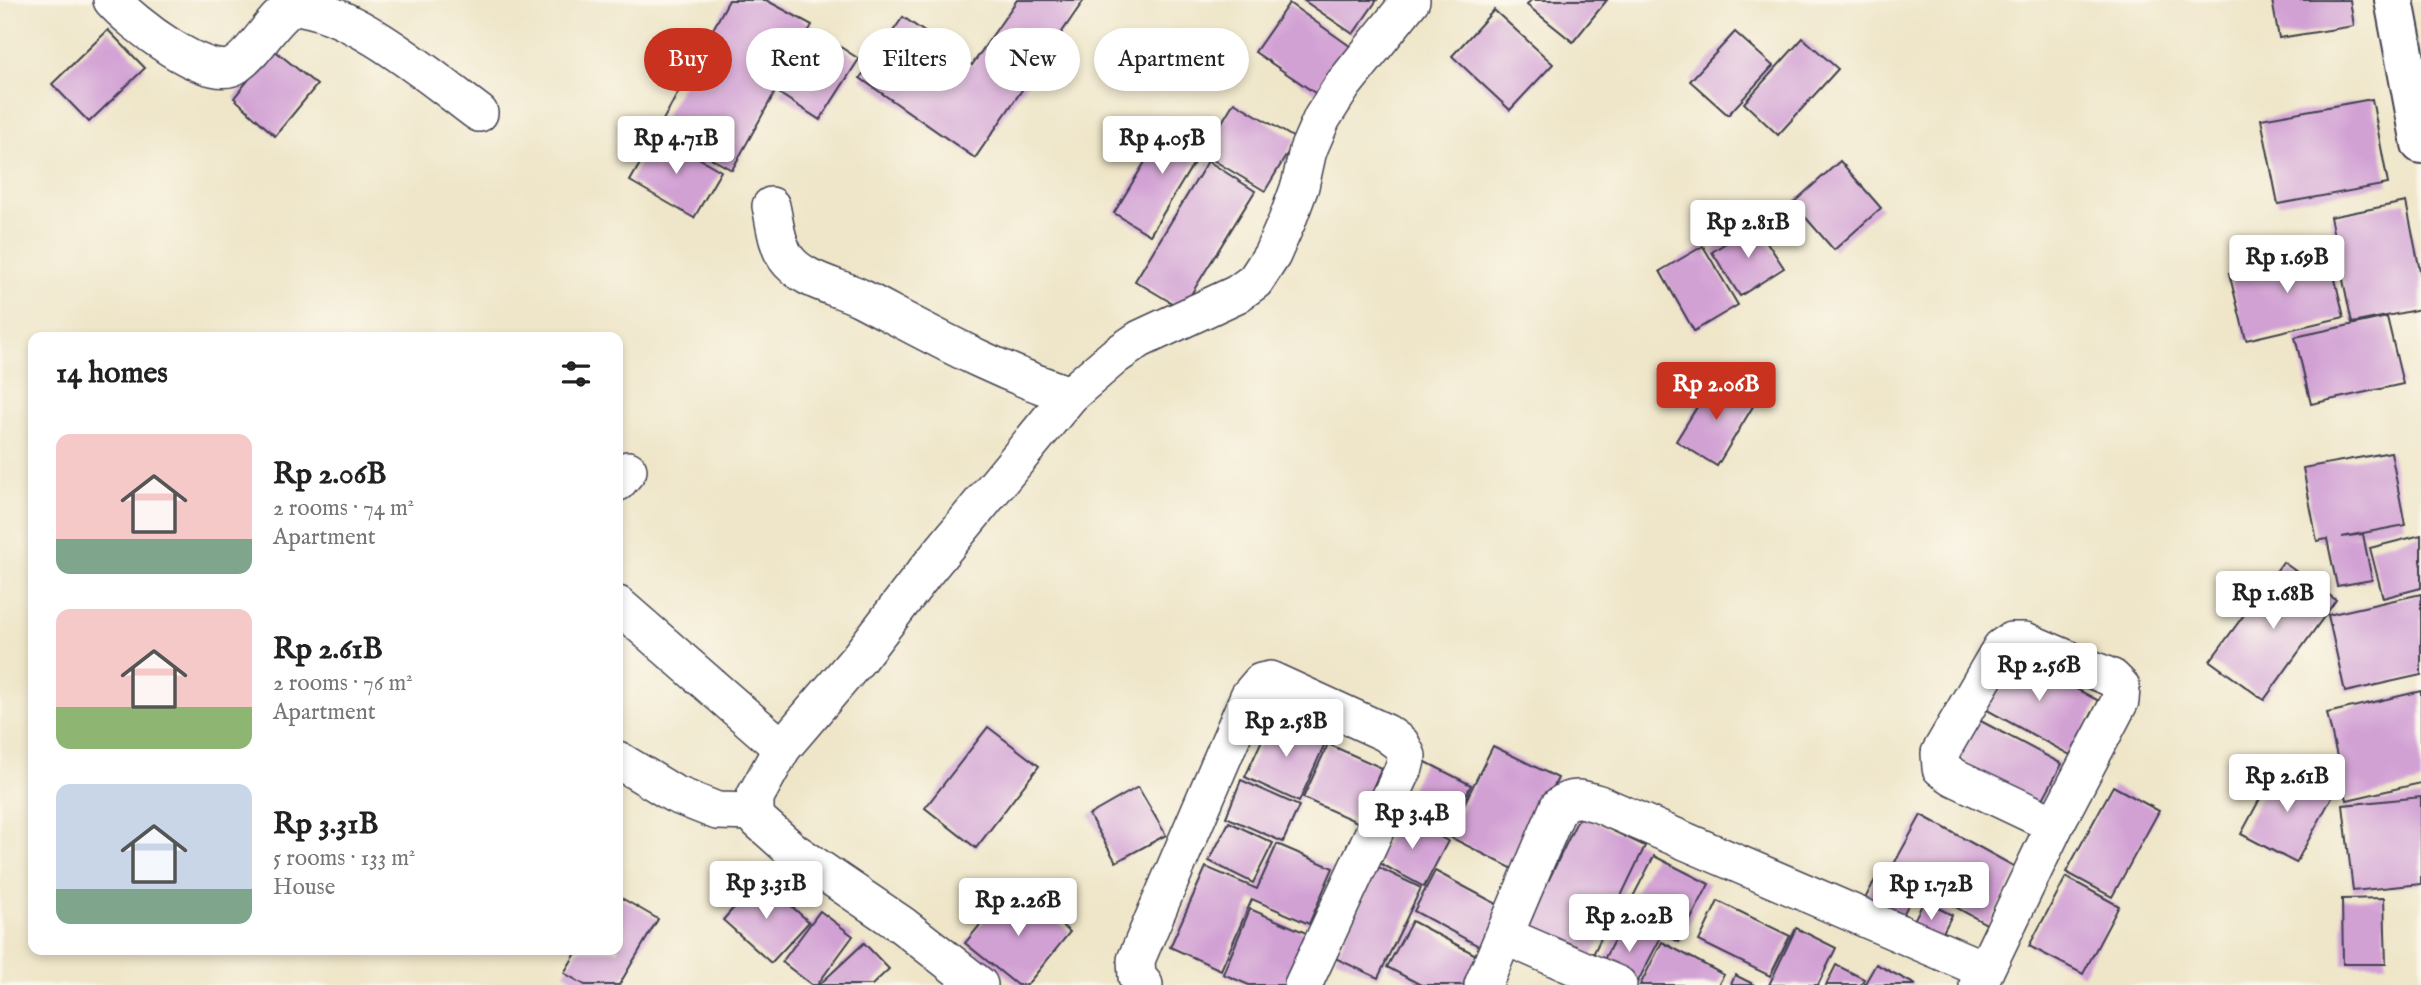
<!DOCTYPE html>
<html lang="en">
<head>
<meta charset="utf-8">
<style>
	:root { --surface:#fff; --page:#f2f2f2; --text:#222; --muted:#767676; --accent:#c8321e }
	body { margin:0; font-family:"IM FELL English",serif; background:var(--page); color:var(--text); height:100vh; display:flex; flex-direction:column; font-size:26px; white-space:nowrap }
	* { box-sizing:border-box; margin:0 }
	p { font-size:23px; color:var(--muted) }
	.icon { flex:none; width:38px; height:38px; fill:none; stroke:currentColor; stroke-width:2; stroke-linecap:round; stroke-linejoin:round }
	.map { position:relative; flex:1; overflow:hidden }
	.drawer { position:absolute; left:28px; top:332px; width:595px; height:623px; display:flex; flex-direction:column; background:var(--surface); border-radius:14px; box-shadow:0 4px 10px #0003 }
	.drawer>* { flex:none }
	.banner { position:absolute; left:644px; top:28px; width:665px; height:63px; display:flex; gap:14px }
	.price { position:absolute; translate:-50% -60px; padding:0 16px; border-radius:7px; background:#fff; color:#222; font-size:23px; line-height:46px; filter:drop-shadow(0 2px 4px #0008) }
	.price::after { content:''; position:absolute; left:50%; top:42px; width:21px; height:16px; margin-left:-10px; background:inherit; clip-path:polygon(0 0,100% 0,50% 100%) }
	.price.selected { background:var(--accent); color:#fff }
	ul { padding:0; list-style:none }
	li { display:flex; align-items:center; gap:21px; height:175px; padding:0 28px }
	li span { display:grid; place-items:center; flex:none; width:196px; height:140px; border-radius:14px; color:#555 }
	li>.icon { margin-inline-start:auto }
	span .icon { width:84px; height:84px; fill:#fffc; stroke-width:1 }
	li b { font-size:30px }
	h2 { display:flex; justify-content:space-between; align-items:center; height:84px; padding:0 28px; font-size:30px }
	.pill { padding:0 24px; border-radius:32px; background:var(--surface); box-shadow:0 4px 10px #0003; font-size:24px; line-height:63px }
	.pill.selected { background:var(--accent); color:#fff }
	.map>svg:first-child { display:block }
</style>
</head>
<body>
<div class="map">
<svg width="2421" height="985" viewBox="0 0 2421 985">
	<rect width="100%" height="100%" fill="#fbf7ec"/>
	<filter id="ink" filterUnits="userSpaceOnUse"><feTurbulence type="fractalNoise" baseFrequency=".0143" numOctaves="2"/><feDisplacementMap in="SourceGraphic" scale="14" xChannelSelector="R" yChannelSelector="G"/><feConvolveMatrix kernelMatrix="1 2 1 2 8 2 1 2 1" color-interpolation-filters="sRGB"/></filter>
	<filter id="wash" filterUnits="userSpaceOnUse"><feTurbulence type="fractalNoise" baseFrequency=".00686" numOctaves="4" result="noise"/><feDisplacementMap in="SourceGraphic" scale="28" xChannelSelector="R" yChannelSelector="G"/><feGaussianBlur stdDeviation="1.57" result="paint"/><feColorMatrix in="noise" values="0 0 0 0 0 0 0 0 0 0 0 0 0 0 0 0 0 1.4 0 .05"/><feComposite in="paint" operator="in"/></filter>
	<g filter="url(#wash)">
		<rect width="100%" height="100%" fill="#efe6c9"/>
		<g id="blocks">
			<g fill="#d2a1d4">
				<path d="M729,0H766L812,25L732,170L658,129Z"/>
				<path d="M1017,0H1084L975,158L860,78L903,17L972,65Z"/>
				<path d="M1303,0H1377L1353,34Z"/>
				<path d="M1531,0H1607L1573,42L1527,5Z"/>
				<path d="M2272,0H2350L2354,26L2279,38Z"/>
				<path d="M1289,3L1354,49L1321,97L1255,52Z"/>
				<path d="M1494,10L1553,64L1510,110L1452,56Z"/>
				<path d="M108,30L145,68L89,122L52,84Z"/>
				<path d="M1735,32L1773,66L1728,115L1690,81Z"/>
				<path d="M819,33L859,59L820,120L780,94Z"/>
				<path d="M1803,38L1838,69L1778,135L1744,103Z"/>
				<path d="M273,49L317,85L275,136L234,98Z"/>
				<path d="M2372,99L2388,184L2278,204L2261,119Z"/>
				<path d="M1234,102L1296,139L1265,191L1203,154Z"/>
				<path d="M1173,116L1209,138L1150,235L1114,213Z"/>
				<path d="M657,134L721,171L694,218L630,181Z"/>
				<path d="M1208,161L1255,191L1182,309L1135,281Z"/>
				<path d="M1840,161L1881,208L1834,250L1793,203Z"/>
				<path d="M2406,202L2421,276V309L2352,323L2330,217Z"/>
				<path d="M1755,224L1784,268L1740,296L1712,252Z"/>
				<path d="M1703,246L1738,305L1694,331L1660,271Z"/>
				<path d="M2328,250L2344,317L2246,340L2229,273Z"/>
				<path d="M2387,317L2403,384L2311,404L2295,337Z"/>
				<path d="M1715,378L1755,403L1717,466L1676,441Z"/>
				<path d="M2391,452L2405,525L2342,537L2363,534L2372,580L2337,586L2327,539L2317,541L2303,468Z"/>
				<path d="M2421,535V588L2383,598L2370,548Z"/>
				<path d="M2283,562L2336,600L2264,700L2210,661Z"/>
				<path d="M2421,594V675L2345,692L2328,615Z"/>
				<path d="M2007,652L2099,701L2070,755L1978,705Z"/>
				<path d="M2421,691V783L2347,800L2327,713Z"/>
				<path d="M1273,716L1326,741L1299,802L1245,777Z"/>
				<path d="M1975,718L2062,764L2037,810L1951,765Z"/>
				<path d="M988,727L1039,766L976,848L925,808Z"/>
				<path d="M1328,744L1382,768L1357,822L1303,798Z"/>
				<path d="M1493,746L1558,778L1513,869L1448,836Z"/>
				<path d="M1424,761L1471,785L1446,836L1399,813Z"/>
				<path d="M2278,765L2333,795L2296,863L2241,834Z"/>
				<path d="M1241,780L1299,806L1283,842L1226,817Z"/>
				<path d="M2113,786L2159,811L2112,897L2066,872Z"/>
				<path d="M1138,787L1166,835L1116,862L1089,815Z"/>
				<path d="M2421,797V884L2353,891L2343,805Z"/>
				<path d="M1580,815L1645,846L1590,961L1525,929Z"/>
				<path d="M1921,815L2019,869L1988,925L1890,871Z"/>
				<path d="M1399,816L1448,841L1424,887L1376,861Z"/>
				<path d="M1229,822L1273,843L1253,883L1209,861Z"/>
				<path d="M1277,844L1333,868L1309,924L1252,899L1221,970L1170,947L1206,867L1257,889Z"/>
				<path d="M1654,856L1709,884L1679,942L1624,914Z"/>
				<path d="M1378,867L1421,888L1378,978L1335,958Z"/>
				<path d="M1435,871L1506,909L1484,949L1414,911Z"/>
				<path d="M1877,876L1913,895L1897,927L1860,908Z"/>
				<path d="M2066,877L2119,906L2083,974L2029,946Z"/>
				<path d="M760,878L809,922L771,963L723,920Z"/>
				<path d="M1012,886L1070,932L1027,985H1017L965,943Z"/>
				<path d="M618,896L658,919L619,985H585L564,973L578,950H618Z"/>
				<path d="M2384,898L2386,964H2343L2342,899Z"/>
				<path d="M1718,901L1790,936L1770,976L1699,941Z"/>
				<path d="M1924,901L1952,915L1938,942L1910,928Z"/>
				<path d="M1250,909L1311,935L1290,985H1249L1223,974Z"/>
				<path d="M820,911L853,936L817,985H812L782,962Z"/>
				<path d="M1412,921L1478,956L1463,985H1421L1387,967Z"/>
				<path d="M1624,921L1660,939L1636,985L1598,971Z"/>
				<path d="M1796,928L1836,948L1818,985H1769Z"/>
				<path d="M1662,942L1724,975L1718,985H1640Z"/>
				<path d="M864,943L889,969L872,985H819Z"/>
				<path d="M1876,964L1916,985H1864Z"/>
				<path d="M1836,965L1864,979L1861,985H1826Z"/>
				<path d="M1735,975L1755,985H1731Z"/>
			</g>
		</g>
	</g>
	<g filter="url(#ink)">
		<use href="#blocks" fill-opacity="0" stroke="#413f50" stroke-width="2"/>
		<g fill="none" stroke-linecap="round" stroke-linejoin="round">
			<defs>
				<g id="street">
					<path d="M112,0C130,21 209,84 236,65C259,49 270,21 293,6C351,9 432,78 479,113"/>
					<path d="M771,206C775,223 776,243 786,258C802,281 837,286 861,298C932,335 993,370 1070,395"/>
					<path d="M618,482L628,470"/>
					<path d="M618,605L782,748"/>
					<path d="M618,760L674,794L717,811L755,812"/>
					<path d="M1505,936L1618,985"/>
					<path d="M979,985L902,925L793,851L758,820L755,812V797L782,748L858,659L925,572L1070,395L1115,356L1140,339L1237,294L1255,281L1272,255L1287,221L1300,186L1308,150L1322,118L1343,85L1411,0"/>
					<path d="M1144,985L1137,977L1136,960L1249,696L1261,682L1270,680L1386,733L1401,744L1407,756L1404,768L1303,985"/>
					<path d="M1483,985L1559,806C1573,795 1583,799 1599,804L1985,970"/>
					<path d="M1978,985L2055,825L2120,701L2121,687L2112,678L2025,641H2011L2001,648L1940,753L1941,768L1954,777L2055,825"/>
				</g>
				<path id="secondary" d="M2394,0L2421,144"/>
			</defs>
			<use href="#street" stroke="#413f50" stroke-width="40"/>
			<use href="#secondary" stroke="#413f50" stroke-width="42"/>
			<use href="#street" stroke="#fff" stroke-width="37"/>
			<use href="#secondary" stroke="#fff" stroke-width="38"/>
		</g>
	</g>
</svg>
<b class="price" style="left:676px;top:176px">Rp 4.71B</b>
<b class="price" style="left:1162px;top:176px">Rp 4.05B</b>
<b class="price" style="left:1748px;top:260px">Rp 2.81B</b>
<b class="price" style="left:2287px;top:295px">Rp 1.69B</b>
<b class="price selected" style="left:1716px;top:422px">Rp 2.06B</b>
<b class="price" style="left:2273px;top:631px">Rp 1.68B</b>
<b class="price" style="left:2039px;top:703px">Rp 2.56B</b>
<b class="price" style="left:1286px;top:759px">Rp 2.58B</b>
<b class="price" style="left:2287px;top:814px">Rp 2.61B</b>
<b class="price" style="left:1412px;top:851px">Rp 3.4B</b>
<b class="price" style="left:766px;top:921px">Rp 3.31B</b>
<b class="price" style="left:1931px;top:922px">Rp 1.72B</b>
<b class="price" style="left:1018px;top:938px">Rp 2.26B</b>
<b class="price" style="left:1629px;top:954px">Rp 2.02B</b>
<div class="banner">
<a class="pill selected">Buy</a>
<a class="pill">Rent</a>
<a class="pill">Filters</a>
<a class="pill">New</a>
<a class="pill">Apartment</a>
</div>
<section class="drawer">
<h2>14 homes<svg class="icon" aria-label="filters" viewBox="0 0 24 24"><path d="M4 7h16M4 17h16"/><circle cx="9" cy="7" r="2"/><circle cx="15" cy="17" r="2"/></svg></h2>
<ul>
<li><span style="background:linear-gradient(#f6c9c9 75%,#7fa58c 0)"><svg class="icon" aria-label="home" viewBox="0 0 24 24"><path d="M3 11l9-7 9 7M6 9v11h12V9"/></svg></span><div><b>Rp 2.06B</b><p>2 rooms · 74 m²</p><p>Apartment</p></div></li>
<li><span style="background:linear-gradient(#f6c9c9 70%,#8fb573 0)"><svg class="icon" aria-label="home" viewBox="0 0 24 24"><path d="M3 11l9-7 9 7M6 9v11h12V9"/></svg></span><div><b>Rp 2.61B</b><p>2 rooms · 76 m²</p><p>Apartment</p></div></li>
<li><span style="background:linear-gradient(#c9d6e8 75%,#7fa58c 0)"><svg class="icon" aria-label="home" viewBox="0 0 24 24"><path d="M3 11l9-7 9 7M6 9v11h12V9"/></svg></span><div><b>Rp 3.31B</b><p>5 rooms · 133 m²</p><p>House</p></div></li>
</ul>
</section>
</div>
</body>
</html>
